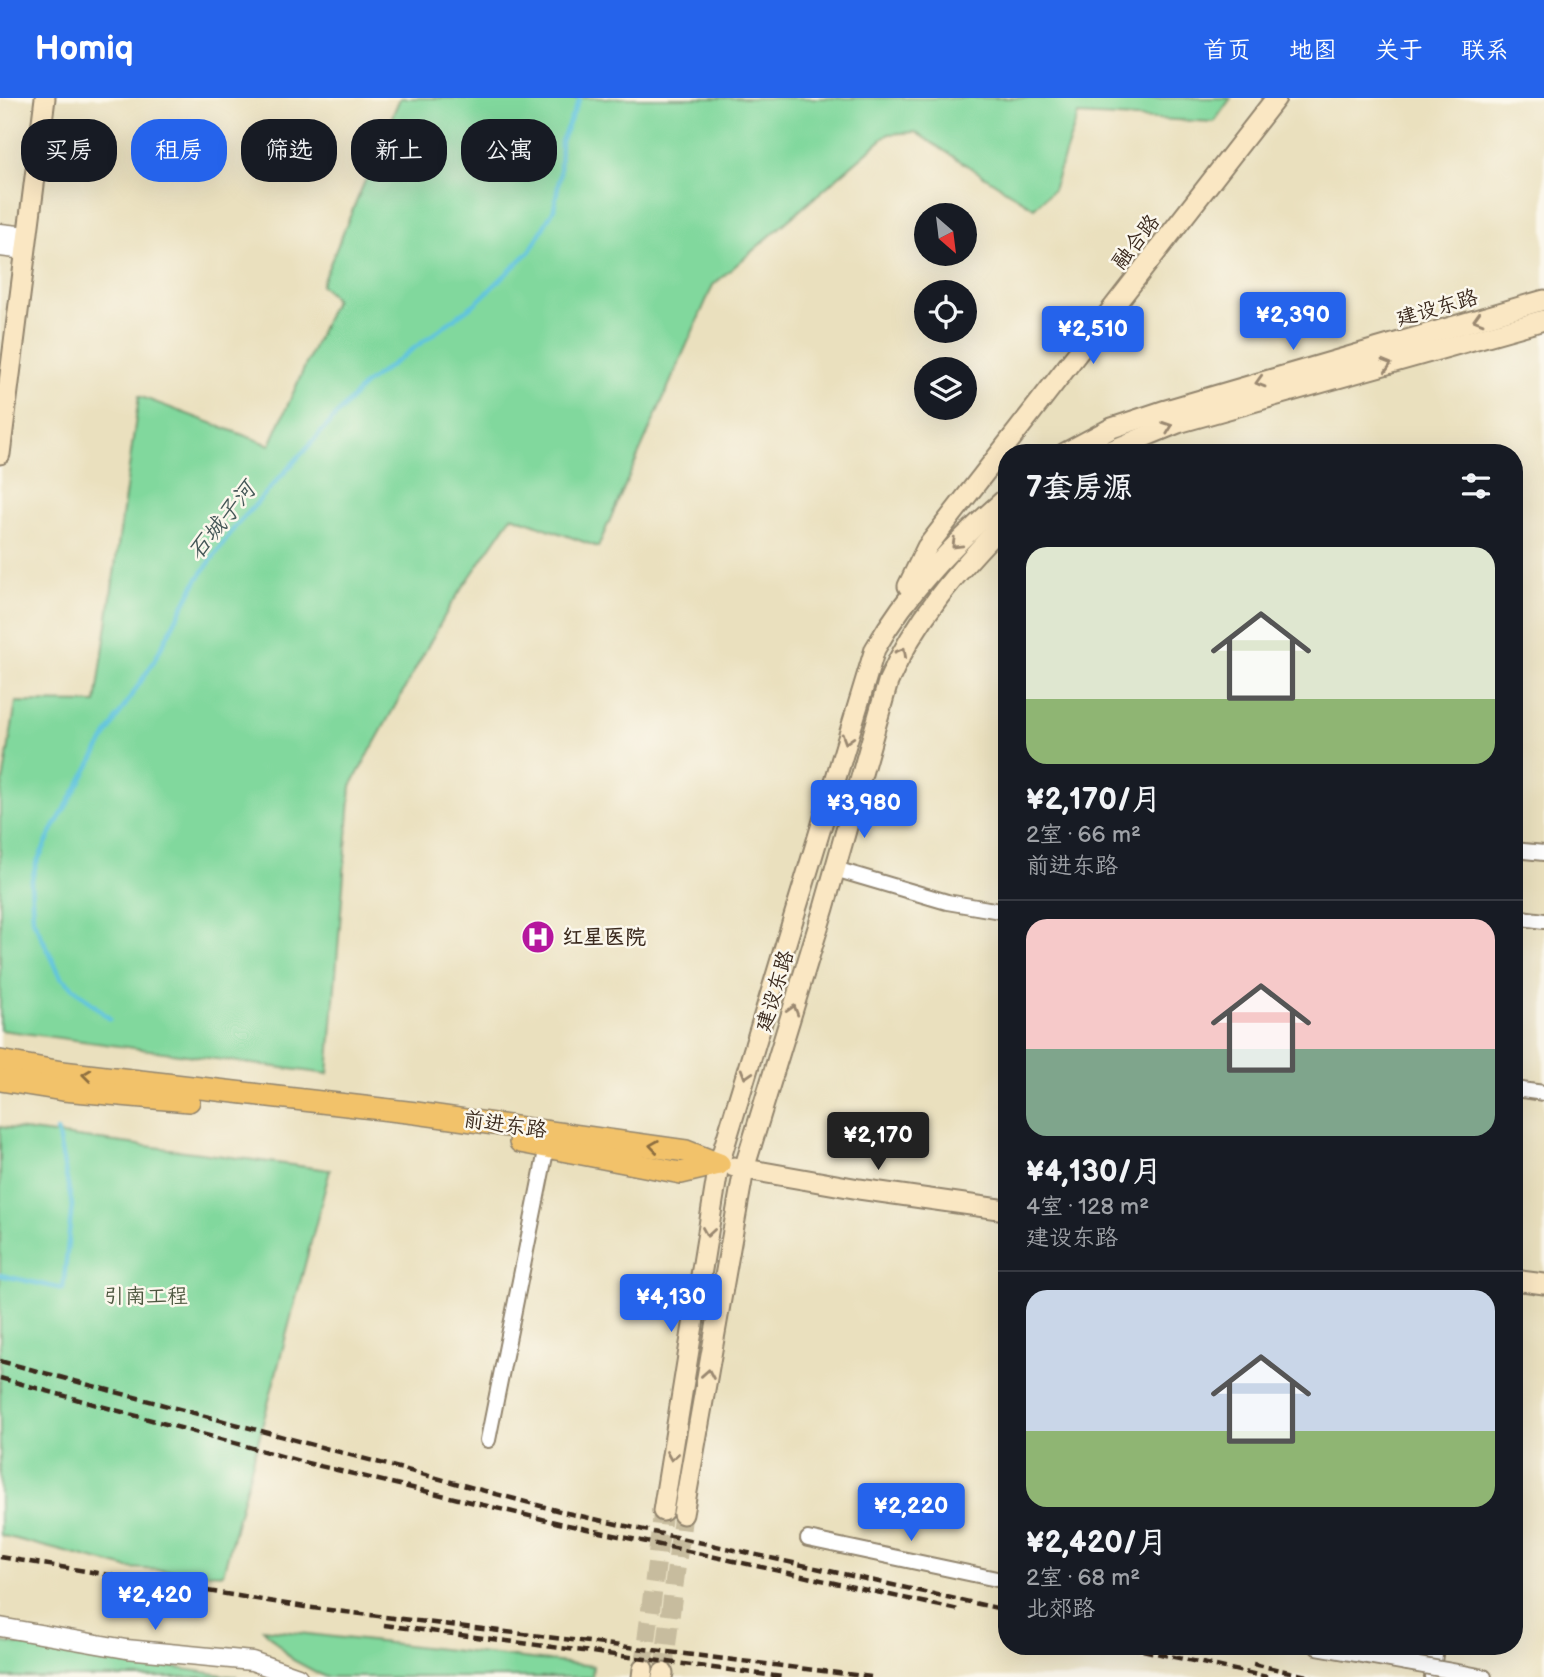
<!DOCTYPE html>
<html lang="zh">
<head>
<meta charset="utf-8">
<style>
	:root { --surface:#171b24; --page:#20242c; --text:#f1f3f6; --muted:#9ea1a6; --line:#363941; --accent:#2563eb }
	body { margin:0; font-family:"Balsamiq Sans","LXGW WenKai TC",sans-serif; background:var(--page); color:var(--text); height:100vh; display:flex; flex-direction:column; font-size:26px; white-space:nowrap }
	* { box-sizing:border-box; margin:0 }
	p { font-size:23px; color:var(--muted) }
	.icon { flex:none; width:38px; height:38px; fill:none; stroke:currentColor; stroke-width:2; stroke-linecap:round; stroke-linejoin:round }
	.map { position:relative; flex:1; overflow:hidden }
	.details { position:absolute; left:998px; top:346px; width:525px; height:1211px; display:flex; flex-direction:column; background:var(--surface); border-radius:28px; box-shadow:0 7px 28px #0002 }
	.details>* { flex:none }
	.guide { position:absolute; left:21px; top:21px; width:665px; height:63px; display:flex; gap:14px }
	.needle { width:46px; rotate:152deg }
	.controls { position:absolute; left:914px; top:105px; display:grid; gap:14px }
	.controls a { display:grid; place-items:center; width:63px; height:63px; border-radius:50%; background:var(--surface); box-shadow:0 7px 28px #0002; font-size:35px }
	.price { position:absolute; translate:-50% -60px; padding:0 16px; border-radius:7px; background:var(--accent); color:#fff; font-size:23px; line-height:46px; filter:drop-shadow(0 2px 4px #0008) }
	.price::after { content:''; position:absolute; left:50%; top:42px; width:21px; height:16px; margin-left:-10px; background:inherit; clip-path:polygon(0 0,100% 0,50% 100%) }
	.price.on { background:#222; color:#fff }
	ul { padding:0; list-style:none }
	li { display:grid; align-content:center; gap:14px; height:371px; padding:0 28px }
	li+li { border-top:2px solid var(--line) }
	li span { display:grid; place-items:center; height:217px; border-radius:21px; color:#555 }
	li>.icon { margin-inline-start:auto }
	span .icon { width:126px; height:126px; fill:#fffc; stroke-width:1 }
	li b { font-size:30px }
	h2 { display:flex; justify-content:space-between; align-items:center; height:84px; padding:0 28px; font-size:30px }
	.chip { padding:0 24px; border-radius:28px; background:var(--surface); box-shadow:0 7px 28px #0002; font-size:24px; line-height:63px }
	.chip.on { background:var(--accent); color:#fff }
	header { display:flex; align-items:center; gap:42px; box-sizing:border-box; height:98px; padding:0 35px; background:var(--accent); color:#fff }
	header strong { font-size:33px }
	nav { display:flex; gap:38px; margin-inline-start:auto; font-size:24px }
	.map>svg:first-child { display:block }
</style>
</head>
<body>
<header>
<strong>Homiq</strong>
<nav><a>首页</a><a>地图</a><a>关于</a><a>联系</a></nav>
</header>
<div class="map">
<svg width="1544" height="1579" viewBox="0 0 1544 1579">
	<rect width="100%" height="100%" fill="#fbf7ec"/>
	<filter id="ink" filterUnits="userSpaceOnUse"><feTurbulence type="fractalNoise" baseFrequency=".0143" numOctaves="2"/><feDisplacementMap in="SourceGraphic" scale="14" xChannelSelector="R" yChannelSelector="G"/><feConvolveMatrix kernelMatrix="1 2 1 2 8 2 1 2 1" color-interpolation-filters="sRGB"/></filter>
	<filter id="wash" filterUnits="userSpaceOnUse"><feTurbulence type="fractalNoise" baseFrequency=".00686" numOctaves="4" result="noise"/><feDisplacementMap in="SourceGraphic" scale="28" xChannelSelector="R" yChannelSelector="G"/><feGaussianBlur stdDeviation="1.57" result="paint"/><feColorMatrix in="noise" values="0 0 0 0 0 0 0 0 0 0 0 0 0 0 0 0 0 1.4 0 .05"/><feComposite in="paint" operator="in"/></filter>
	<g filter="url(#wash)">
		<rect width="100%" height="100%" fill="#eae0be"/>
		<g fill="#81d89d" stroke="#5e815e" stroke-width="2">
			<path d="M400,0H1231L1214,24L1078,17L1053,92L1034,110L915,34L888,36L713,187L598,449L512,418L450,508L351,688L328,976L0,932V703L16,604L96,605L139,298L270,347L335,201L321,187Z"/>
			<path d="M0,1029L330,1072L223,1476L127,1470L0,1437Z"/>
			<path d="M263,1531L593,1568L592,1579H325L293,1562Z"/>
			<path d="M0,1544L237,1579H0Z"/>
		</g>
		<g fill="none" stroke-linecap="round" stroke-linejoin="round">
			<g stroke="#60c4de" stroke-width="4.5">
				<path d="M110,921L61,879L33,821L31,785L36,766L52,733L115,623L153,565L197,482L235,429L364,287L477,204L530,153L554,111L560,77L561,43L580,0"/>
				<path d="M0,1177L63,1191L72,1107L57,1033"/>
			</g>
		</g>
	</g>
	<g filter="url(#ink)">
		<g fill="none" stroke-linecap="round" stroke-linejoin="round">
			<g stroke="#c7bc9e" stroke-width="19" stroke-dasharray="19 10" stroke-linecap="butt">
				<path d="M643,1571L663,1413"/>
				<path d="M663,1575L683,1416"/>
			</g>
			<defs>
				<g id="minor">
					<path d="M1514,752L1544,755"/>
					<path d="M835,771L947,804L1006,814"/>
					<path d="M1514,819L1544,823"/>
					<path d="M1514,991L1544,995"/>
					<path d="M488,1342L547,1048"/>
					<path d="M808,1441L1006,1483"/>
					<path d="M1317,1549L1407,1565"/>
					<path d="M1463,1575L1484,1579"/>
					<path d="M1432,1579L1436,1549"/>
				</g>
				<g id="tertiary">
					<path d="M0,135L27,138"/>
					<path d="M0,149L25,152"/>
					<path d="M0,1529L126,1551L252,1563L298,1579"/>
				</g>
				<g id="secondary">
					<path d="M1065,355L1112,330L1166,312L1544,202"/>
					<path d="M1105,355L1178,325L1544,222"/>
					<path d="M0,356L45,0"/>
					<path d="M908,488L927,449L1276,0"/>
					<path d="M734,1069L859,1091L1006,1112"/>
					<path d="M1514,1182L1544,1186"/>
					<path d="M663,1413L719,1066L875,551C908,492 955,445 1006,400"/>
					<path d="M683,1416L744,1071L824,810L888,584C915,521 959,471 1006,423"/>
					<path d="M642,1579L643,1571"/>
					<path d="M662,1579L663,1575"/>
				</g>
				<g id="primary">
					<path d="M0,963L62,974L416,1015L686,1053L719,1066"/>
					<path d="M0,982L63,992L189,1003"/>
					<path d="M520,1044L681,1075L719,1066"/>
				</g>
			</defs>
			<use href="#minor" stroke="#92856e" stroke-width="18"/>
			<use href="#tertiary" stroke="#92856e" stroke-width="21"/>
			<use href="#secondary" stroke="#92856e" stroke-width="23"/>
			<use href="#primary" stroke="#92856e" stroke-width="24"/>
			<use href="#minor" stroke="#fff" stroke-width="14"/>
			<use href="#tertiary" stroke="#fff" stroke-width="18"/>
			<use href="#secondary" stroke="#fae7c3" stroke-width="19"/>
			<use href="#primary" stroke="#f2c26a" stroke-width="21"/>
			<g stroke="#3b2a1e" stroke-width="4.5" stroke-dasharray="10 5" stroke-linecap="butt">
				<path d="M0,1263L567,1415L1006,1512"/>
				<path d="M0,1280L303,1364L559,1425L959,1512"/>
				<path d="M0,1459L305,1509L871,1579"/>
				<path d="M384,1527L783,1579"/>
				<path d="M1128,1549L1267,1579"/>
				<path d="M1253,1566L1312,1579"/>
			</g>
			<defs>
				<path id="minor-bridge" d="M1407,1565L1463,1575"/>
			</defs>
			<use href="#minor-bridge" stroke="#92856e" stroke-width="18" stroke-linecap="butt"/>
			<use href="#minor-bridge" stroke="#fff" stroke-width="14"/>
		</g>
		<defs><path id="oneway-chevron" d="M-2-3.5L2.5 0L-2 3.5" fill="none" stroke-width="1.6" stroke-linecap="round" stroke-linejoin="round" transform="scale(1.75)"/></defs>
		<g stroke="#9a8870">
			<use href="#oneway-chevron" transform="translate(1478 221) rotate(164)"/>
			<use href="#oneway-chevron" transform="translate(1387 267) rotate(-16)"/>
			<use href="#oneway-chevron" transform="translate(1260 284) rotate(164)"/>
			<use href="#oneway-chevron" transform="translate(1168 329) rotate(-20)"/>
			<use href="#oneway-chevron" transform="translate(956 446) rotate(136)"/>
			<use href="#oneway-chevron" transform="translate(902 554) rotate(-61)"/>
			<use href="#oneway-chevron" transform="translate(847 641) rotate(107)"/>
			<use href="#oneway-chevron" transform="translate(793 912) rotate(-73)"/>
			<use href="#oneway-chevron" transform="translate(746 976) rotate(107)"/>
			<use href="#oneway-chevron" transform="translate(708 1134) rotate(99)"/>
			<use href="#oneway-chevron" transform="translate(708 1276) rotate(-80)"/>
			<use href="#oneway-chevron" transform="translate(672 1358) rotate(99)"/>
		</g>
		<g stroke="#8d6e40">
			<use href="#oneway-chevron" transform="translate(87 977) rotate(-173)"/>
			<use href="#oneway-chevron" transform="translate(654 1048) rotate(-172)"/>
		</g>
	</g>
	<defs>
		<symbol id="hospital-disc" viewBox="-11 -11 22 22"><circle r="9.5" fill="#b5179e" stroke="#fbf7ec"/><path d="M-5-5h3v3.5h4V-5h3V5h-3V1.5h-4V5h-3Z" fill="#fff"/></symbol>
	</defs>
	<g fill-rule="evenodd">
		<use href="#hospital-disc" x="519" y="820" width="38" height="38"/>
	</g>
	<g text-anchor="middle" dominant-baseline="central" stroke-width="5" stroke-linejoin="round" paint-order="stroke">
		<g font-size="21" fill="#3b2a1e" stroke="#fbf7ec">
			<text transform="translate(1136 144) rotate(-52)">融合路</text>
			<text transform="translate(1437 210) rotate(-16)">建设东路</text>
			<text transform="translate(775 893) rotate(-73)">建设东路</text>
			<text transform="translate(505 1027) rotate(8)">前进东路</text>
		</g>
		<g font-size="21" font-weight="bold" fill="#3b2a1e" stroke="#fbf7ec" text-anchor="start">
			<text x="562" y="839">红星医院</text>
		</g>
		<g font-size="21" fill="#4c563e" stroke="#fbf7ec">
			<text x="146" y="1198">引南工程</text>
		</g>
		<g font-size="23" font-style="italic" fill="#465858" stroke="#fbf7ec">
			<text transform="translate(222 423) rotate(-51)">石城子河</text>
		</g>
	</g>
</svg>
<div class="controls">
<a><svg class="needle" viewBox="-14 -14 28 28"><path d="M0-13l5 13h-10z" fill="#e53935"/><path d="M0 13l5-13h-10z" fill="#9ea1a6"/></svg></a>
<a><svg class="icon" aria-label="locate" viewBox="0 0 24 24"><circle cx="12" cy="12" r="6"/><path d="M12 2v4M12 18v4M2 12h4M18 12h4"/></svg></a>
<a><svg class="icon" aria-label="layers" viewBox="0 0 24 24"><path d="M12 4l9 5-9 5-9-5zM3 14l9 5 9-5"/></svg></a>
</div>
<b class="price" style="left:1293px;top:254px">¥2,390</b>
<b class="price" style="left:1093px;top:268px">¥2,510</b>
<b class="price" style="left:864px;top:742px">¥3,980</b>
<b class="price on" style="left:878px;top:1074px">¥2,170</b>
<b class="price" style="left:671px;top:1236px">¥4,130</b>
<b class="price" style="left:911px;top:1445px">¥2,220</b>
<b class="price" style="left:155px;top:1534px">¥2,420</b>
<div class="guide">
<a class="chip">买房</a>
<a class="chip on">租房</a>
<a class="chip">筛选</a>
<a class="chip">新上</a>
<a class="chip">公寓</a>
</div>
<section class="details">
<h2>7套房源<svg class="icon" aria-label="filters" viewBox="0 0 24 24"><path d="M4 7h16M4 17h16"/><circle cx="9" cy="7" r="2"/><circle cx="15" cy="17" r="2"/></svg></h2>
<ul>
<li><span style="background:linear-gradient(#dfe7d0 70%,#8fb573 0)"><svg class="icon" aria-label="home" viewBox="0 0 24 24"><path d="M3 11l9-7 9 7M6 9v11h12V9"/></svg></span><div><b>¥2,170/月</b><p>2室 · 66 m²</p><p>前进东路</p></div></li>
<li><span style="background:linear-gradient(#f6c9c9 60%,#7fa58c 0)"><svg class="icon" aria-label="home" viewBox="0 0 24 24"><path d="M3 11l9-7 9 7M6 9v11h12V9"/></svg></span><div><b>¥4,130/月</b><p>4室 · 128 m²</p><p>建设东路</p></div></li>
<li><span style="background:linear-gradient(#c9d6e8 65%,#8fb573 0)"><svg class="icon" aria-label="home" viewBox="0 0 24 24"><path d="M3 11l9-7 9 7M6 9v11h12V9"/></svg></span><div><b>¥2,420/月</b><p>2室 · 68 m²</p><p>北郊路</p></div></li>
</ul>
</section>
</div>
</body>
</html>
